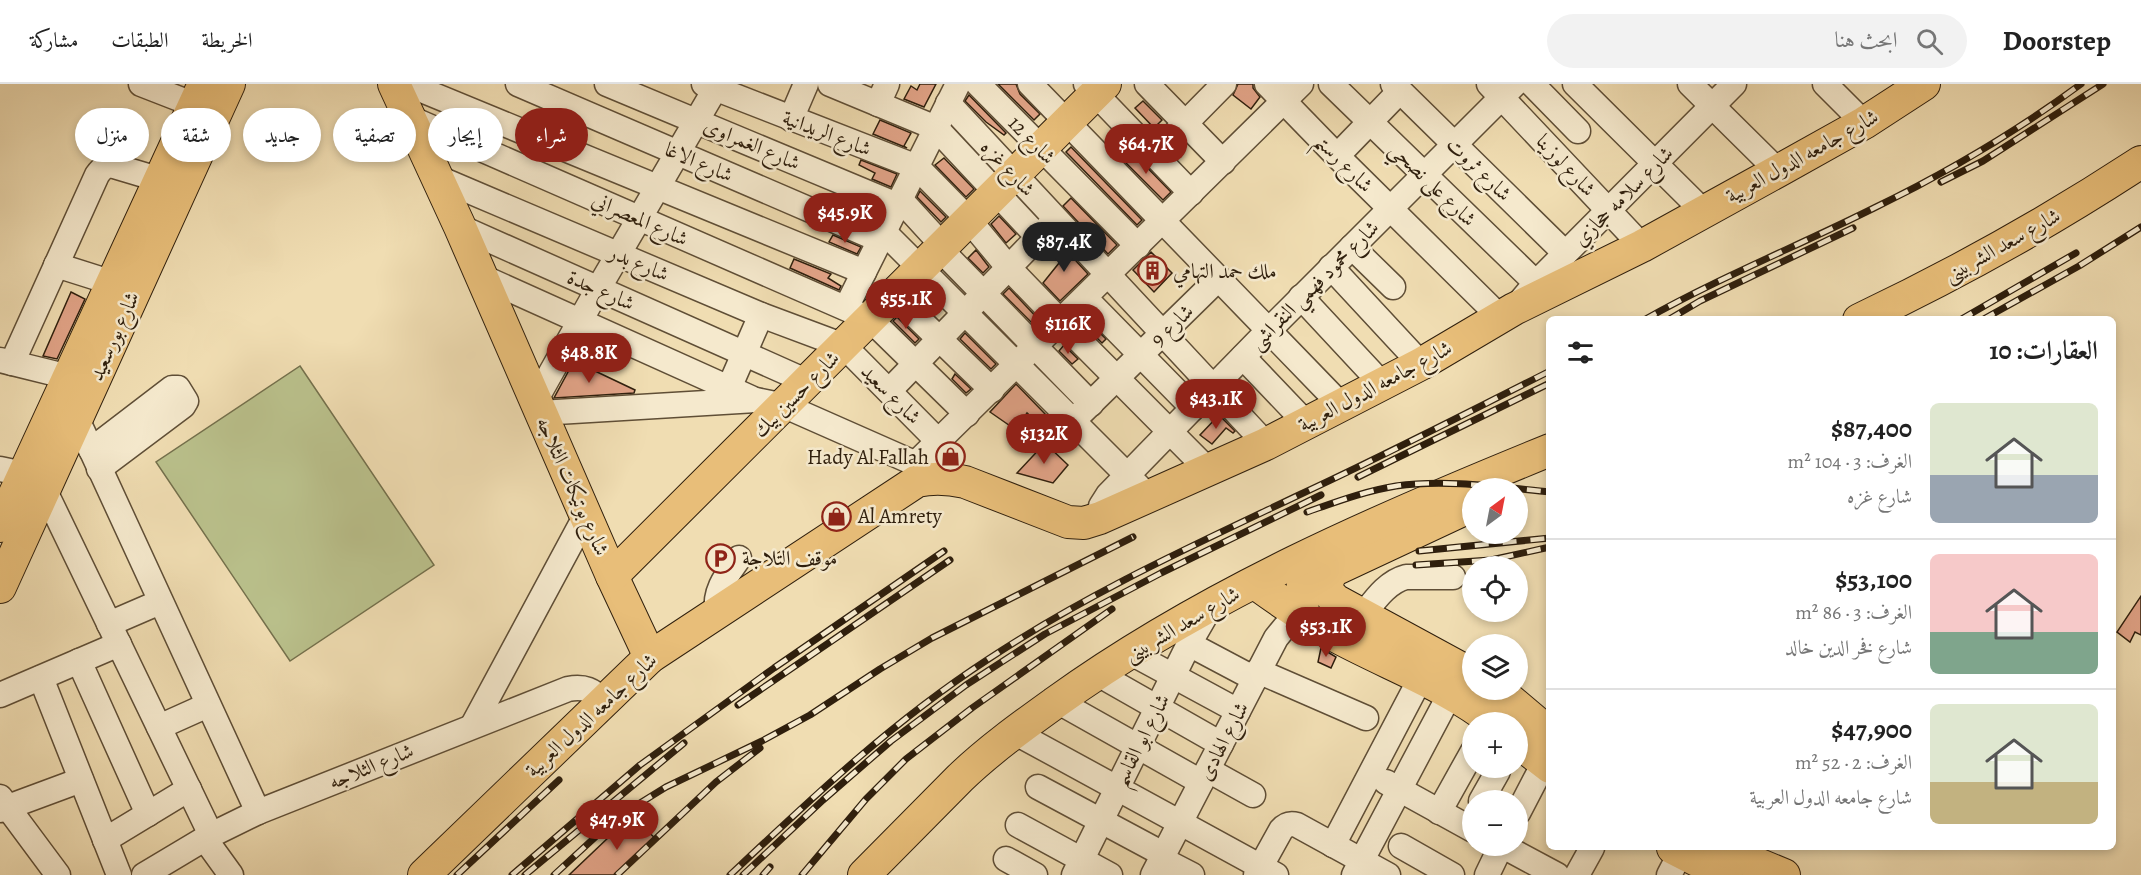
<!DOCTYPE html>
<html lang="ar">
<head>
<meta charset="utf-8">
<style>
	:root { --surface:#fff; --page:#f2f2f2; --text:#222; --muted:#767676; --line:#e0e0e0; --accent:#8f2418 }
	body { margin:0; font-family:Alegreya,Amiri,serif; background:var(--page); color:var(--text); direction:rtl; height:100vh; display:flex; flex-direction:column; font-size:22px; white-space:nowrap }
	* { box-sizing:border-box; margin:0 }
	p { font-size:20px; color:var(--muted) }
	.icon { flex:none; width:33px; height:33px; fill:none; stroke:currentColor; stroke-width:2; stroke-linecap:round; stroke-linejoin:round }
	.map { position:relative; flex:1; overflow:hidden; direction:ltr }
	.sheet { position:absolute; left:1546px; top:232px; width:570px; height:534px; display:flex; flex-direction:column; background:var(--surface); border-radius:9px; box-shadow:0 3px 9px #0003; direction:rtl }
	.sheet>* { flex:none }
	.guide { position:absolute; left:18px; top:24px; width:570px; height:54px; direction:rtl; display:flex; gap:12px }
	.needle { width:39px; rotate:32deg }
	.controls { position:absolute; left:1462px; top:394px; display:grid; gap:12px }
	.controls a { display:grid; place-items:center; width:66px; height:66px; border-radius:50%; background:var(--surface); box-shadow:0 3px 9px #0003; font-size:30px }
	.price { position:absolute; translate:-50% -51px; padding:0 14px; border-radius:21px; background:var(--accent); color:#fff; font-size:20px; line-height:39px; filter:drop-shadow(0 2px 3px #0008) }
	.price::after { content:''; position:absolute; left:50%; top:36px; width:18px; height:14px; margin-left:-9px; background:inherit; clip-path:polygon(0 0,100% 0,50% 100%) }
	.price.selected { background:#222; color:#fff }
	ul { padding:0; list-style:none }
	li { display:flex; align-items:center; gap:18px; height:150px; padding:0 18px }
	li+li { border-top:2px solid var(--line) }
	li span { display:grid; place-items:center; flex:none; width:168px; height:120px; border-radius:9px; color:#555 }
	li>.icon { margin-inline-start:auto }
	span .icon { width:72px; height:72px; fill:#fffc; stroke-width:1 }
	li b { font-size:26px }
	h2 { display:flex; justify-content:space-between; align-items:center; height:72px; padding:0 18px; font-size:26px }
	.chip { padding:0 21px; border-radius:27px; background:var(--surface); box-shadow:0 3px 9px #0003; font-size:21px; line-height:54px }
	.chip.selected { background:var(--accent); color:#fff }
	header { display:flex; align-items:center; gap:36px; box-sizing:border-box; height:84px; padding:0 30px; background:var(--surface); border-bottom:2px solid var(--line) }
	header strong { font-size:28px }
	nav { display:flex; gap:33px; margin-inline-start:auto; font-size:21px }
	.search { width:420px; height:54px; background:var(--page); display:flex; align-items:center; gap:15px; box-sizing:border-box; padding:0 21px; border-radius:33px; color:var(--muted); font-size:22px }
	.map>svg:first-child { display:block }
</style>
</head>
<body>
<header>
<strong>Doorstep</strong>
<div class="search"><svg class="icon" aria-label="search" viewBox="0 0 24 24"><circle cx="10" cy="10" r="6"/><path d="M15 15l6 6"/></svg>ابحث هنا</div>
<nav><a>الخريطة</a><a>الطبقات</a><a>مشاركة</a></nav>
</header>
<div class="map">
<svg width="2141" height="791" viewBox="0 0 2141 791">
	<rect width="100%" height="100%" fill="#f0ddb2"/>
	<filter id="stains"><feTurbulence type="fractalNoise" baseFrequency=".00333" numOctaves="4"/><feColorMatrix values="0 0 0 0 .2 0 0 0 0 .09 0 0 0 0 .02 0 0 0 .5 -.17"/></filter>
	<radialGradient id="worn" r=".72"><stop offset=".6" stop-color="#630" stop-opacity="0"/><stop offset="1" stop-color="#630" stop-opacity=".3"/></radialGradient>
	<path fill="#bac18c" stroke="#74704c" stroke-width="1.5" d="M300,282L434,481L290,577L156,378Z"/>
	<g fill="#e1a387" stroke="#2f1f0d" stroke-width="1.5">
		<path d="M920,0H936L924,23L904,15L911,2L917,6Z"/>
		<path d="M998,0H1016L1020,10L1040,30L1034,36Z"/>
		<path d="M1238,0H1253V4L1260,13L1251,25L1233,11Z"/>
		<path d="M969,11L1006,49L1004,51L986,38L965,17Z"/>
		<path d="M1143,17L1162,36L1154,44L1135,24Z"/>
		<path d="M880,36L911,49L904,62L907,64L873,50Z"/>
		<path d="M1071,63L1142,136L1137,141L1066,68Z"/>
		<path d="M1130,66L1171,108L1163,116L1122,75Z"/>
		<path d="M944,74L974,105L966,113L935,81Z"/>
		<path d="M861,76L897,90L891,103L872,95L875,89L859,81Z"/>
		<path d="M920,107L946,133L941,138L917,113Z"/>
		<path d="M832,110L878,128L873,138L827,118Z"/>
		<path d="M1071,114L1117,161L1108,170L1063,122Z"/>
		<path d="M999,132L1016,150L1006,159L991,140Z"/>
		<path d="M833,151L861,163L857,170L829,158Z"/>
		<path d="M1056,155L1088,190L1060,217L1043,199L1063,174L1049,163Z"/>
		<path d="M976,166L989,183L983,189L968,174Z"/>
		<path d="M1151,168L1172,189L1154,208L1133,186Z"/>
		<path d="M794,175L831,190L828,194L841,202L839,206L790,184Z"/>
		<path d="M1009,204L1040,237L1035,242L1003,210Z"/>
		<path d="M71,208L85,215L57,275L43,272Z"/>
		<path d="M897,233L919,255L915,259L893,237Z"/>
		<path d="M1084,233L1106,255L1102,259L1080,237Z"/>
		<path d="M965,249L996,280L991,285L960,255Z"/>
		<path d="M1064,261L1078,275L1072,280L1059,267Z"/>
		<path d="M574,277L635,306L634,309L554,314Z"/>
		<path d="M955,290L971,305L966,309L952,295Z"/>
		<path d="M1016,300L1048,333L1040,341L1027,329L1016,346L990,328Z"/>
		<path d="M1219,331L1235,347L1233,349L1226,344L1212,360L1200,351Z"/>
		<path d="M1045,359L1068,381L1053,399L1017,389Z"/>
		<path d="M2141,512V551L2135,548L2130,558L2117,548Z"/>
		<path d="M1321,564L1336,573L1331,584L1318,578Z"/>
		<path d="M631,732L656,755L618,791H569Z"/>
	</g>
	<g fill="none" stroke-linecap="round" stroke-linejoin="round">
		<defs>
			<g id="minor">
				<path d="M141,0L195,21"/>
				<path d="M407,0L864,188"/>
				<path d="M518,0L880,156"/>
				<path d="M607,0L897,121"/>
				<path d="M704,0L917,83L969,136L1008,183L1061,238L1207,385"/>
				<path d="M830,0L936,44L1038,153"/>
				<path d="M978,0L1138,162"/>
				<path d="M1030,0L1341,321"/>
				<path d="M1086,0L1191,109"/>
				<path d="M1147,0L1223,78"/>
				<path d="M1267,0L1337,72L1500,233"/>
				<path d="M1331,0L1536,199"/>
				<path d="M1393,0L1565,169"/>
				<path d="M1489,0L1642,162"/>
				<path d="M1532,0L1578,47"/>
				<path d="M1575,0L1703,127"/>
				<path d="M1690,0L1778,87"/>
				<path d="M1825,0L1864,39"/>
				<path d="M948,19L1266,360"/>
				<path d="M878,20L887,0"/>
				<path d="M410,34L870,235L967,330"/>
				<path d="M791,35L806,0"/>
				<path d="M1154,71L1224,0"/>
				<path d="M1337,72L1400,7"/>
				<path d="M436,93L761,231L844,262L939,358"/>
				<path d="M900,115L943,162"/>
				<path d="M460,143L808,298"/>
				<path d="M885,149L1139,403"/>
				<path d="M1352,163L1393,203"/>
				<path d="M940,165L1091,320"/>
				<path d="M56,181L113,199"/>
				<path d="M1331,183L1421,280"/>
				<path d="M480,192L751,314"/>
				<path d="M894,211L992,306"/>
				<path d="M1301,213L1382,300"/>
				<path d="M1085,214L1193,324"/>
				<path d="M1519,219L1536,199L1734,0"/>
				<path d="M846,224L958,0"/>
				<path d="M1243,273L1306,339"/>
				<path d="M0,276L69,293"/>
				<path d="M12,279L97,91C102,84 105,81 114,82L161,96"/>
				<path d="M729,304L761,231"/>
				<path d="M889,307L1050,141"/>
				<path d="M535,317L598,205L718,0"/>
				<path d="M66,329L77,335L258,728"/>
				<path d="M540,329L756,316L785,322L930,386"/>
				<path d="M1079,331L1219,194"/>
				<path d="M91,366L172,304H178L186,317L183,322L99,385"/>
				<path d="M915,380L1301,0"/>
				<path d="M0,385L24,390"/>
				<path d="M44,405L211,751"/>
				<path d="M1100,434L1101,422L1108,411L1269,246L1515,0"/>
				<path d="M717,528C714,506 727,491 739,474"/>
				<path d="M1363,531C1375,516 1387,498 1406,493H1453"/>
				<path d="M109,540L160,518"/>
				<path d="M1189,560L1255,595"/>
				<path d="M1131,569L1238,627"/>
				<path d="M79,577L148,730"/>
				<path d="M1258,587L1366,634"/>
				<path d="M1098,590L1221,660"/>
				<path d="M41,594L119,791"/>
				<path d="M0,611L119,560"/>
				<path d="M1057,617L1201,698"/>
				<path d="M473,641L586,431"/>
				<path d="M159,643L208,621"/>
				<path d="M1016,649L1276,791"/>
				<path d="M1208,686L1253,711"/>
				<path d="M1386,698L1473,746"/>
				<path d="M1038,703L1163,770"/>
				<path d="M0,713L58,791"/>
				<path d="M1481,717L1498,687"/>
				<path d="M0,726L81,696"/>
				<path d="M1439,728L1473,667"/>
				<path d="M1518,729L1544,679"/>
				<path d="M1018,741L1110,791"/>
				<path d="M205,755L231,791"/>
				<path d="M105,756L189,705"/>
				<path d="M1333,761L1428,580"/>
				<path d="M1401,762L1452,791"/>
				<path d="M1503,762L1557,791"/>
				<path d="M1006,775L1035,791"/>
				<path d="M1161,775L1192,791"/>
				<path d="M144,791L211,751L258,728L568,605C585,602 592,606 604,617"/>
				<path d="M1074,791L1189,560L1211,522"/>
				<path d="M1153,791L1276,554L1285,543L1303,533"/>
				<path d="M1256,791L1281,746C1286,740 1290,739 1297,741L1388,791"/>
				<path d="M1354,791L1458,595"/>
				<path d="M1487,791L1501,762"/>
				<path d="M1577,791L1592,764"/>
				<path d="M1669,791L1681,768"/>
			</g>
			<g id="major">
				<path d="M394,0L460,143L612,492L650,573"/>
				<path d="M1859,236C1956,190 2051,137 2141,78"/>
				<path d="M1473,421L1332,487L1326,500L1328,508L1335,516L1473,591"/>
				<path d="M0,442L204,0"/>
				<path d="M612,492L1105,0"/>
				<path d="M1255,499C1280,517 1305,535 1332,550C1386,580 1446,600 1495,639"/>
				<path d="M0,503L229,0"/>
				<path d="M1303,533L1302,510L1305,474"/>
				<path d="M1498,606L1550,650"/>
				<path d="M1518,658L1550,683"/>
				<path d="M1673,764L1726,791"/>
				<path d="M1719,764L1784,791"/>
				<path d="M424,791L650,573L917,397C934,393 948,394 965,398L1068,438L1084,439L1100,434L1266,360L1421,280L1514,225L1642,162L1778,87L1864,39L1924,0"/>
				<path d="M864,791C896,759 928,726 960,694C989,666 1024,641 1056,618C1206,510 1380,435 1550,366"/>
			</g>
		</defs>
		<use href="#minor" stroke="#5f4e36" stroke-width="27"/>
		<use href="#major" stroke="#2f1f0d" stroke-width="34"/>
		<use href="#minor" stroke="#f5e9cd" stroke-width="24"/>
		<use href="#major" stroke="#e8be79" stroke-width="32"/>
		<defs>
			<g id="rail">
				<path d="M1941,98L1983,77L2103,0"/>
				<path d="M1644,236C1718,194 1798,162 1874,124C1946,89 2016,48 2081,0"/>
				<path d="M1668,236L1700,217L1853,144"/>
				<path d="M1960,236L2076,169"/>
				<path d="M1982,236L2079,182L2141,143"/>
				<path d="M1358,393L1550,299"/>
				<path d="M1307,428C1336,418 1365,407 1396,402C1446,395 1499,403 1550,408"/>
				<path d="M1419,467L1550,454"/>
				<path d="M1416,481L1491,476L1550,463"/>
				<path d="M738,621L950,476"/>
				<path d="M457,791L559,696"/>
				<path d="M512,791L640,681L774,584L944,467"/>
				<path d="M525,791L684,659"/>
				<path d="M554,791L616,734L666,703L762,657L810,631L880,585L932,554L1133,453"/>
				<path d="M617,791L716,698L760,664"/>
				<path d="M730,791C813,713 892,638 987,576C1086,510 1194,461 1301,410C1385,371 1467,329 1550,287"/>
				<path d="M743,791L823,716L891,657L966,601L1045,550L1161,489L1321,411"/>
				<path d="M763,791L770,783"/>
				<path d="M802,791L866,715L906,675L972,624L1112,525"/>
			</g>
		</defs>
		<use href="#rail" stroke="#2f1f0d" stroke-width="7"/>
		<use href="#rail" stroke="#f5e9cd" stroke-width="4.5" stroke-dasharray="14" stroke-linecap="butt"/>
	</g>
	<defs>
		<symbol id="building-ring" viewBox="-11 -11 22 22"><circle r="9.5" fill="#f5e9cd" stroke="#8f2418" stroke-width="1.5"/><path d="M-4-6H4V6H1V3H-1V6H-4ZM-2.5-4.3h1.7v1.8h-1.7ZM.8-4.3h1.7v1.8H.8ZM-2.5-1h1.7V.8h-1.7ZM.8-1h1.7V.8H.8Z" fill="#8f2418"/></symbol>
		<symbol id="shop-ring" viewBox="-11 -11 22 22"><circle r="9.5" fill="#f5e9cd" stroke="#8f2418" stroke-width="1.5"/><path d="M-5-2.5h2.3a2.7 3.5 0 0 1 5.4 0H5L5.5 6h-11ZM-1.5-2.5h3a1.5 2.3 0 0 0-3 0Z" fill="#8f2418"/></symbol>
		<symbol id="parking-ring" viewBox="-11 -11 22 22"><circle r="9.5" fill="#f5e9cd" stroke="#8f2418" stroke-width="1.5"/><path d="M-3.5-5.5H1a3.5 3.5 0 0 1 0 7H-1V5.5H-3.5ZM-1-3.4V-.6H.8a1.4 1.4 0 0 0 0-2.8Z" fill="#8f2418"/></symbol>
	</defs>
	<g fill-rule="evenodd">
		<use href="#building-ring" x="1136" y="170" width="33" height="33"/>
		<use href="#shop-ring" x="934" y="356" width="33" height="33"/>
		<use href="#shop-ring" x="820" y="416" width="33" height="33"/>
		<use href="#parking-ring" x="704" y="458" width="33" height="33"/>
	</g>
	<g text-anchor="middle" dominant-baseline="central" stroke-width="5" stroke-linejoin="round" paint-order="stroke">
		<g font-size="21" fill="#2f1f0d" stroke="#f5e9cd">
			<text transform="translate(827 49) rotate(21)">شارع الريدانية</text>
			<text transform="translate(1032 56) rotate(46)">شارع 12</text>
			<text transform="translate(752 60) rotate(23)">شارع الغمراوى</text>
			<text transform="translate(1802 72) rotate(-29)">شارع جامعه الدول العربية</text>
			<text transform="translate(699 78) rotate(23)">شارع الاغا</text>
			<text transform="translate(1344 79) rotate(45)">شارع رستم</text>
			<text transform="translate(1566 81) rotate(47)">شارع لوزينا</text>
			<text transform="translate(1008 84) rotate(47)">شارع غزه</text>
			<text transform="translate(1479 85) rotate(44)">شارع ثروت</text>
			<text transform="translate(1433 100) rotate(44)">شارع على نصحي</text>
			<text transform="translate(1623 112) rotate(-45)">شارع سلامه حجازي</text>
			<text transform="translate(640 135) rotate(24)">شارع المعصراني</text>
			<text transform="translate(2002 161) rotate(-29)">شارع سعد الشربينى</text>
			<text transform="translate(639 179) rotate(23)">شارع بدر</text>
			<text transform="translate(1314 201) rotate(-45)">شارع محمود فهمي النقراشى</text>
			<text transform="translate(601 206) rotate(24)">شارع جدة</text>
			<text transform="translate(1172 241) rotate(-44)">شارع 9</text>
			<text transform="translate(114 252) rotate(-66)">شارع بورسعيد</text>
			<text transform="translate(1375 302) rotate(-28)">شارع جامعه الدول العربية</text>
			<text transform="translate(796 310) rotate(-45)">شارع حسين بيك</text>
			<text transform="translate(891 310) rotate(45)">شارع سعيد</text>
			<text transform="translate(573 402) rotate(66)">شارع بوتيكات الثلاجه</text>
			<text transform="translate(1182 540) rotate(-30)">شارع سعد الشربينى</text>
			<text transform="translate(591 631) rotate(-43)">شارع جامعه الدول العربية</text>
			<text transform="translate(1141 656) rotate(-63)">شارع ابو القاسم</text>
			<text transform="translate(1223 657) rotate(-62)">شارع الهادى</text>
			<text transform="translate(371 682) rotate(-22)">شارع الثلاجه</text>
		</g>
		<g font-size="21" fill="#2f1f0d" stroke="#f5e9cd" text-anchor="start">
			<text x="1173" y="187">ملك حمد التهامي</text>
			<text x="929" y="373" text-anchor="end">Hady Al Fallah</text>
			<text x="858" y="432">Al Amrety</text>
			<text x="742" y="474">موقف التلاجة</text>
		</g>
	</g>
	<rect width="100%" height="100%" filter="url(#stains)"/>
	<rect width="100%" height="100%" fill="url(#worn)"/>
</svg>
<div class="controls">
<a><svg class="needle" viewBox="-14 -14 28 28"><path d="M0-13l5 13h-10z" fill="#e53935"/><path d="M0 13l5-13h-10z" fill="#767676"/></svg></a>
<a><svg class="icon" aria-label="locate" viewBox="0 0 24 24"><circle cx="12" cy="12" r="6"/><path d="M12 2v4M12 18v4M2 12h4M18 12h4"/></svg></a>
<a><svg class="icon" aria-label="layers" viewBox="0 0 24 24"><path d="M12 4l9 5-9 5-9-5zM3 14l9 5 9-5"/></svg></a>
<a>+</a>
<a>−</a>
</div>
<b class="price" style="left:1146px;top:91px">$64.7K</b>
<b class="price" style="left:845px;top:160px">$45.9K</b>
<b class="price selected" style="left:1064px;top:189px">$87.4K</b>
<b class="price" style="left:906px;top:246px">$55.1K</b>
<b class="price" style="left:1068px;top:271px">$116K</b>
<b class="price" style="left:589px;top:300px">$48.8K</b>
<b class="price" style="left:1216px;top:346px">$43.1K</b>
<b class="price" style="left:1044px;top:381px">$132K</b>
<b class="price" style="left:1326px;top:574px">$53.1K</b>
<b class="price" style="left:617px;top:767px">$47.9K</b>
<div class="guide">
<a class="chip selected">شراء</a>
<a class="chip">إيجار</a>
<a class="chip">تصفية</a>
<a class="chip">جديد</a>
<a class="chip">شقة</a>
<a class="chip">منزل</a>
</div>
<section class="sheet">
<h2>العقارات: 10<svg class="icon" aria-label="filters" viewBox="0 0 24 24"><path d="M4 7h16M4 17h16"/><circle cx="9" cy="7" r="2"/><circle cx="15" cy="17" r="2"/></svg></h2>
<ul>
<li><span style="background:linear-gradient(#dfe7d0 60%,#9aa5b1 0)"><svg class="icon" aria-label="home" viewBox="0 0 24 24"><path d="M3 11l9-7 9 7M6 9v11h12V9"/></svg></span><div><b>$87,400</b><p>الغرف: 3 · 104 m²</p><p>شارع غزه</p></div></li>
<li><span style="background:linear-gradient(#f6c9c9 65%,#7fa58c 0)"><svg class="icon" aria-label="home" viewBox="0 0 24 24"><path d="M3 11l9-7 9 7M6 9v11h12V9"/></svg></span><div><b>$53,100</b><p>الغرف: 3 · 86 m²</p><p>شارع فخر الدين خالد</p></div></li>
<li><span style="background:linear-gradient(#dfe7d0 65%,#c2b280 0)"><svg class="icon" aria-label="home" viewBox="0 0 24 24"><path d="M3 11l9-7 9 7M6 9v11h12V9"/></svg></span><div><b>$47,900</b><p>الغرف: 2 · 52 m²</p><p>شارع جامعه الدول العربية</p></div></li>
</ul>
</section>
</div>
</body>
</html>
